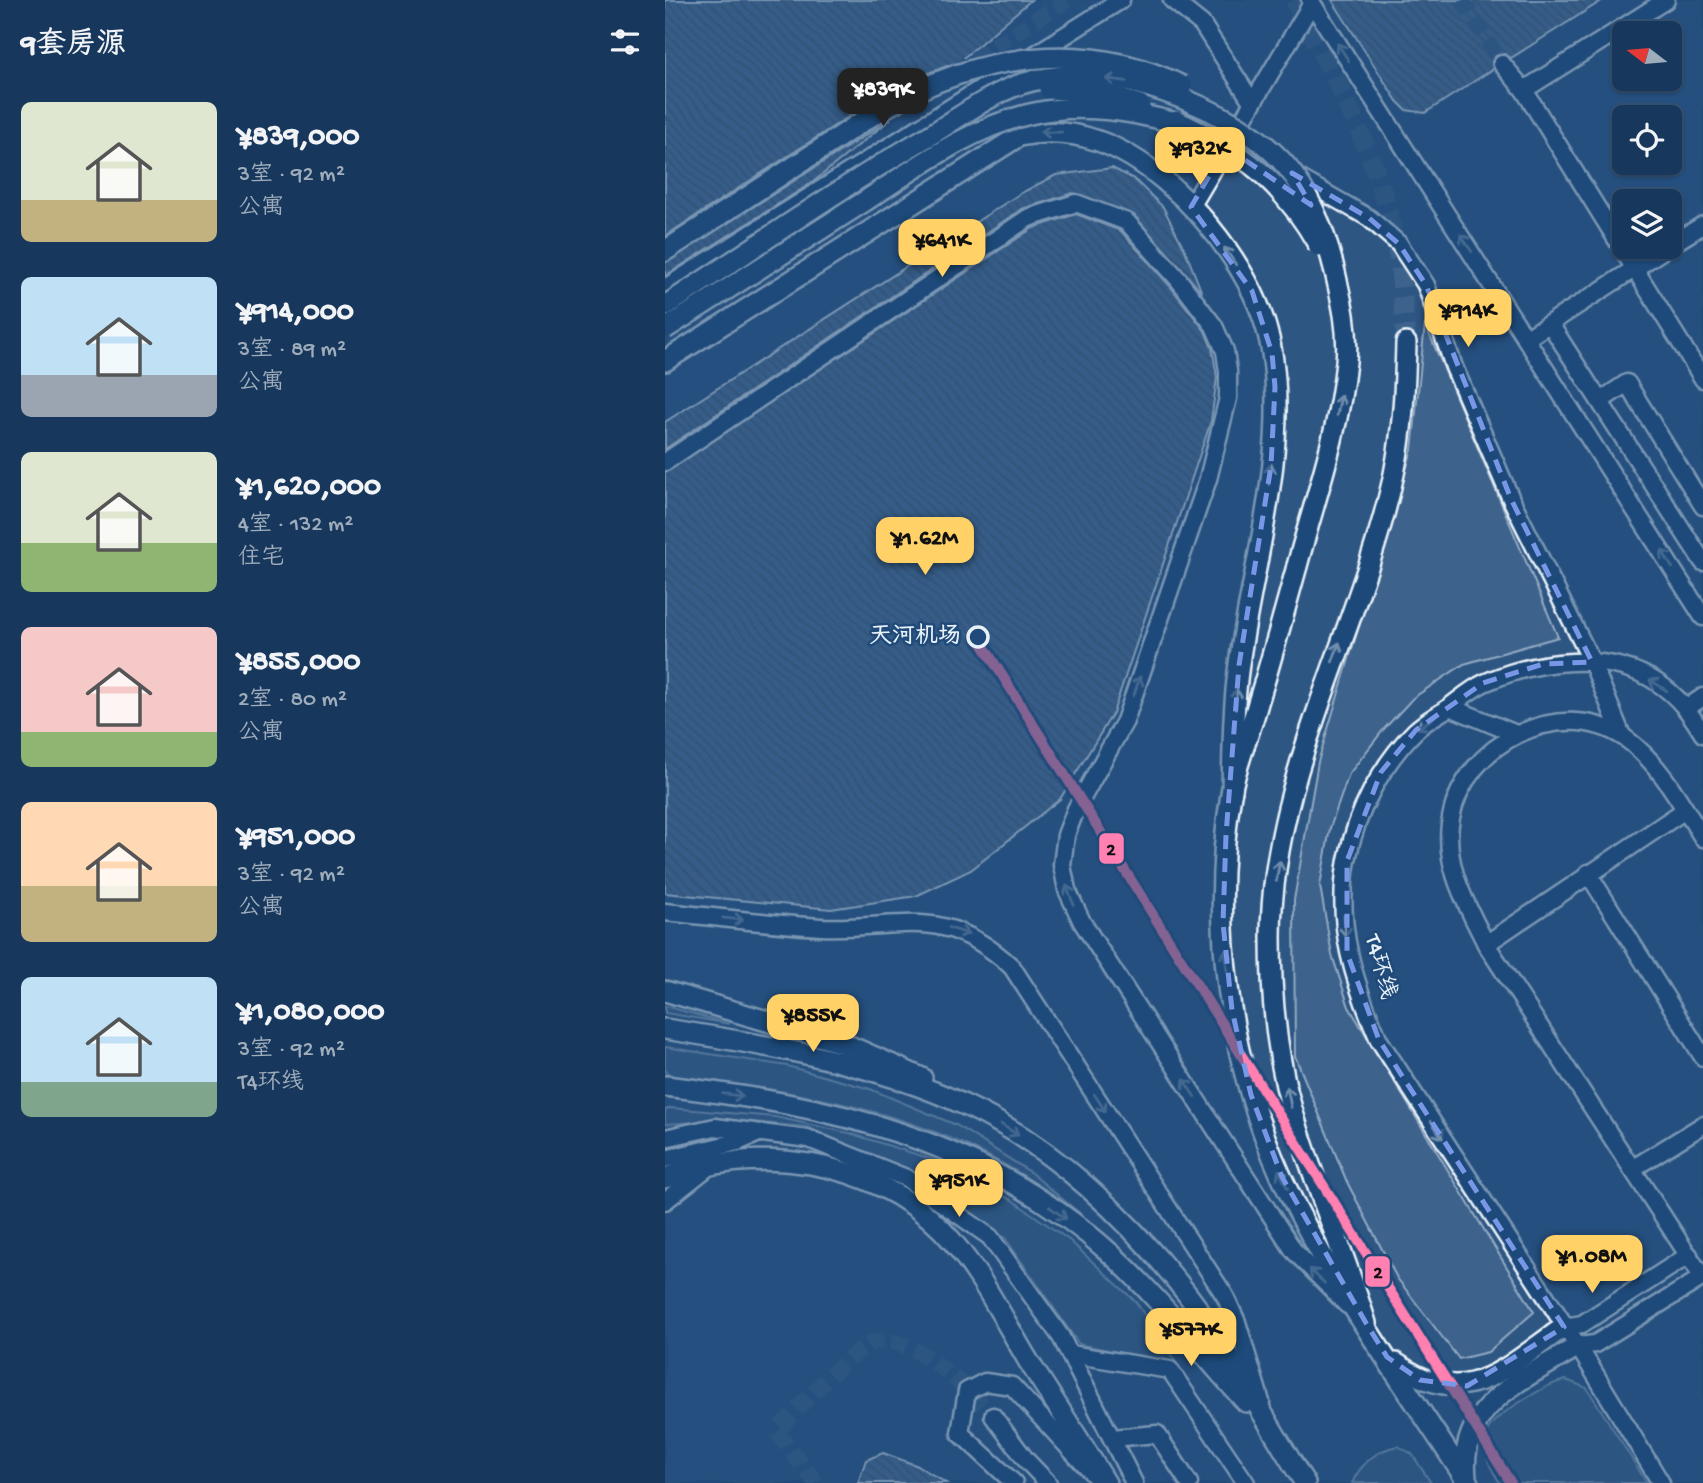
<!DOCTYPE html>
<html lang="zh">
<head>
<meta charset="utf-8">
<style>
	:root { --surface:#17385c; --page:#244365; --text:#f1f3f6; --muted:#9eacbb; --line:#365272; --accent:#ffd166 }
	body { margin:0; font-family:"Gochi Hand","LXGW WenKai TC",sans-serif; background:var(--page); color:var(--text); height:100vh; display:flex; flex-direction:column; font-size:26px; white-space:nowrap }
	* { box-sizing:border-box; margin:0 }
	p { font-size:23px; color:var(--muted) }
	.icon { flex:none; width:38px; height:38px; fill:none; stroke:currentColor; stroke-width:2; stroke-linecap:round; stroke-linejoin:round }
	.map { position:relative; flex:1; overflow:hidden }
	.drawer { display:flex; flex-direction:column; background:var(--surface); width:665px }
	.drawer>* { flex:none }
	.needle { width:46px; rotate:286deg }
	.controls { position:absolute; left:947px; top:21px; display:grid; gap:14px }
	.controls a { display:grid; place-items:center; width:70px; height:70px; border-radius:10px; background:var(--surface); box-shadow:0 2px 5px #0004,0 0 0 2px var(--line); font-size:35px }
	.price { position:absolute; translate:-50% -60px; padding:0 16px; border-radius:14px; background:var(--accent); color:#111; font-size:23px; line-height:46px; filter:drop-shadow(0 2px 4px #0008) }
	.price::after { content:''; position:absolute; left:50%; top:42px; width:21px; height:16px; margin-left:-10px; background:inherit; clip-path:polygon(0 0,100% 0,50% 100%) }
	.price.active { background:#222; color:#fff }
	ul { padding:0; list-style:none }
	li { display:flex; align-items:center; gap:21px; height:175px; padding:0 21px }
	li span { display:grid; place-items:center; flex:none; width:196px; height:140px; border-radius:10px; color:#555 }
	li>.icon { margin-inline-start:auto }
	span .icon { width:84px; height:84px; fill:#fffc; stroke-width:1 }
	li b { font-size:30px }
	h2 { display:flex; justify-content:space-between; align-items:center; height:84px; padding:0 21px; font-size:30px }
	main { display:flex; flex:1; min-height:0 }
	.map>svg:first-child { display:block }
</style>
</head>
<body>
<main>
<section class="drawer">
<h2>9套房源<svg class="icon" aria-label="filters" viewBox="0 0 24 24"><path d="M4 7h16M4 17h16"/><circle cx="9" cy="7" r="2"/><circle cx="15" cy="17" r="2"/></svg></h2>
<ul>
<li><span style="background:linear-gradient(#dfe7d0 70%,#c2b280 0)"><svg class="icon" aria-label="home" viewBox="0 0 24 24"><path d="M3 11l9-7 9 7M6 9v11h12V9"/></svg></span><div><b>¥839,000</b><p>3室 · 92 m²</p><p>公寓</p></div></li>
<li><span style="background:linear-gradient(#bfe0f5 70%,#9aa5b1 0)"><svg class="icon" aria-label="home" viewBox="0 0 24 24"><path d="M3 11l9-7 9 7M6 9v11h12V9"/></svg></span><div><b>¥914,000</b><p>3室 · 89 m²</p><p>公寓</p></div></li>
<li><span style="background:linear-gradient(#dfe7d0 65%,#8fb573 0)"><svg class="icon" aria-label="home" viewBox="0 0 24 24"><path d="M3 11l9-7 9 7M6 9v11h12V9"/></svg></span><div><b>¥1,620,000</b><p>4室 · 132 m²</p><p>住宅</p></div></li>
<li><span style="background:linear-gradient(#f6c9c9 75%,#8fb573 0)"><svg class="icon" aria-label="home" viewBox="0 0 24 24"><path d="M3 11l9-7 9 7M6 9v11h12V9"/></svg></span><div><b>¥855,000</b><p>2室 · 80 m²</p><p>公寓</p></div></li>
<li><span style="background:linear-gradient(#ffd9b3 60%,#c2b280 0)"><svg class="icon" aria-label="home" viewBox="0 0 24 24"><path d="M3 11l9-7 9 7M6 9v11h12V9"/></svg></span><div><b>¥951,000</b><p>3室 · 92 m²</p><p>公寓</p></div></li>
<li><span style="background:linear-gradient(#bfe0f5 75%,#7fa58c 0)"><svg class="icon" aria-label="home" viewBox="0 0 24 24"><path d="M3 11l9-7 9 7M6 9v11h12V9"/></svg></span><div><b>¥1,080,000</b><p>3室 · 92 m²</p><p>T4环线</p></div></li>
</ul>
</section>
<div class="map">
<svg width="1038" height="1483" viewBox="0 0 1038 1483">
	<defs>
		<pattern id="building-back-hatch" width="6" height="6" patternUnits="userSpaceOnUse" patternTransform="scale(1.75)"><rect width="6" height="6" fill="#517399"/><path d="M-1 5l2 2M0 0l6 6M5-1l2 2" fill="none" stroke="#4c5e72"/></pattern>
	</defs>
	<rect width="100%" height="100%" fill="#1f4a7a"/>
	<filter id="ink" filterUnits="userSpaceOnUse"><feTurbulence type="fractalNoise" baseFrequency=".0143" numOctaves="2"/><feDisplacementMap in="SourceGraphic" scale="14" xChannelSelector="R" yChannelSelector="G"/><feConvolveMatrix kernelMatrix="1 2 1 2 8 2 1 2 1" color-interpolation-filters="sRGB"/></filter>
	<g filter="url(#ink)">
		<path fill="#2e5683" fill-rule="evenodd" d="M0,0H1038V1483H0ZM959,33H1004V79H959ZM959,117H1004V163H959ZM959,201H1004V247H959Z"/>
		<g fill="#3c628c" stroke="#92aac2" stroke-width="2">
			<path d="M760,324L893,637L799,664L748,698L719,729L684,774L665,828L655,886L667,955L684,1007L869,1312L823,1352L794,1359L732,1278L682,1182L630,1056L629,900L653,762L747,450Z"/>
			<path d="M0,1006L65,1024L0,1013Z"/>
			<path d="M0,1047L122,1066L205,1089L291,1125L365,1172L436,1231C411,1213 387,1194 362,1178C256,1110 131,1091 9,1076L0,1072Z"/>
			<path d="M6,1108L110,1117L184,1133L269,1160L347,1200L404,1240L471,1302L512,1364L414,1344L340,1238L245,1172L142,1127L65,1120L0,1124V1110Z"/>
			<path d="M901,1380L922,1388L982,1483H835C806,1438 819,1424 860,1399C874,1391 885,1383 901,1380Z"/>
			<path d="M733,1446L747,1454L766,1483H687C696,1464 711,1450 733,1446Z"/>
		</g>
		<g fill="url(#building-back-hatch)" stroke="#e8f1f8" stroke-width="2">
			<path d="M0,0H366L295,61L253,77L206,102L0,236Z"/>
			<path d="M667,0H938L846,58L840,54L831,56L827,61L828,69L760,113L741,110L732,101Z"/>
			<path d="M226,119L148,182L0,276V263Z"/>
			<path d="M447,168L469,179L498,207L520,250L537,293L469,215L408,193L357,209L0,449V422L356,193L391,175Z"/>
			<path d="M411,214L456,231L505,286L540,331L547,348L552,377L546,421L448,713L395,799L306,870L251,896L166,909L0,893V472L368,228Z"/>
			<path d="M218,1453L253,1466L281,1483H193L201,1460Z"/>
		</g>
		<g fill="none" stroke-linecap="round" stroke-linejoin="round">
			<g stroke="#3d638d" stroke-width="16" stroke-dasharray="16 8" stroke-linecap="butt">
				<path d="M797,0L837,64"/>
				<path d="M289,72L402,0"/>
				<path d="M151,1483L111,1431C133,1410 182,1353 207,1343C245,1329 305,1392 328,1416"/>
			</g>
			<path stroke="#3d638d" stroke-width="19" stroke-dasharray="19 10" stroke-linecap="butt" d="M629,0C673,82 720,169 734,263C738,289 739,316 741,343"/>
			<defs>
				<g id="minor">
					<path d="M507,0L537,24L587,102"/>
					<path d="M645,0L1038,617"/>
					<path d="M1001,0L859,90L1038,379"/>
					<path d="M837,64L859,90"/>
					<path d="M566,139L704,218L734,244L761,285L789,367L846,499L927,662L957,736"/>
					<path d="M526,207L647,3"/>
					<path d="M1004,246L1038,225"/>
					<path d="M0,288L456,0"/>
					<path d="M885,324L1038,562"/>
					<path d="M862,338L1003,247"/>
					<path d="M935,401L962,383L1038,506"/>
					<path d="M0,462L363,218L411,203L462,222L513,279L549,326L560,351L563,371V398L543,479L460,721L411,809L401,835L397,865L402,890L417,922L629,1251L682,1305"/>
					<path d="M785,707L851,734"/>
					<path d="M1022,708L1038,697"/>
					<path d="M1038,838C1015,802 995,763 960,738C894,694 799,745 786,818C777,864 802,905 821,944L1038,1278"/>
					<path d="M923,873L1038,1057"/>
					<path d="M0,912C52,917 104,924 156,927C238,930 278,903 347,967L560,1296L572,1322L596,1402"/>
					<path d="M821,944L1020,810"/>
					<path d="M0,1138L50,1127L144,1139L241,1178L325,1237L396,1337L469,1483"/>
					<path d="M0,1159L73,1142L94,1133"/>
					<path d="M967,1169L1038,1125"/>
					<path d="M0,1201L42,1168"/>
					<path d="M899,1327L917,1324L1024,1255"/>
					<path d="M913,1346L930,1344L1038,1277"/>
					<path d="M405,1354L505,1370L581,1483"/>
					<path d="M328,1416L361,1460L383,1483"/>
					<path d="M447,1438L492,1434L524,1483"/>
					<path d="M349,1483L295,1433L302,1391L320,1382L347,1386L431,1477"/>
					<path d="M996,1483L913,1346L714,1040C689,983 670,924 682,860C691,813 716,765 750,731C758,723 770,716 780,710C793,701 806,689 819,683C871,660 944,650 993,683C1013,696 1026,714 1038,734"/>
				</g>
				<g id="major">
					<path d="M0,361L354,136C410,124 457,145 500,181C549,223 597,288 607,353C623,456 588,563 574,664C568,706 568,749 567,791"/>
					<path d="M632,566C619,612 607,658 593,703C585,733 571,764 566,794C545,921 563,1059 616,1176C664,1281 740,1385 803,1483"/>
					<path d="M0,991L180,1044L257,1078"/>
					<path d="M0,1029C102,1045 208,1062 302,1106C388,1146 465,1220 522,1294C567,1353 599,1421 640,1483"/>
					<path d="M0,1086C165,1105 317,1138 445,1253C495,1298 535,1352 581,1402"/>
					<path d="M0,1178C90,1143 208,1159 277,1230C314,1268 337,1317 364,1362C390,1402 416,1442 441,1483"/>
					<path d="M701,1323C679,1251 648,1182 627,1109C611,1054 606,993 606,937C606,776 696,627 729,474C738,430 740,387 741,343"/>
					<path d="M731,1363C802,1413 839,1368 899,1327"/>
					<path d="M801,1477C793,1403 859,1380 913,1346"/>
				</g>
			</defs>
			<use href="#minor" stroke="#e8f1f8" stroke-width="21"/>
			<use href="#major" stroke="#e8f1f8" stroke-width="24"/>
			<use href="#minor" stroke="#1f4a7a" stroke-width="16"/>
			<use href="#major" stroke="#1f4a7a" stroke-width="19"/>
			<defs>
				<g id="major-bridge">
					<path d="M384,89L429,92L475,105"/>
					<path d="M512,121C578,152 618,182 654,246"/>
					<path d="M0,251C47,220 95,189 142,158C169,141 195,122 223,106C314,54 421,38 517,86"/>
					<path d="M0,306C89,248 176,187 267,134C295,117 325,94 356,84C413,66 475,80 528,103C613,139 648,183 670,272C677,302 684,331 681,362C674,431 650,499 632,566"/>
					<path d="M0,329C66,287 131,245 197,203C250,169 303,128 365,114C418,101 472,112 522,126"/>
				</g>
			</defs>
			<use href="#major-bridge" stroke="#e8f1f8" stroke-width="24" stroke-linecap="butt"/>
			<use href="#major-bridge" stroke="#1f4a7a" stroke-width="19"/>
			<defs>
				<path id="metro-1" d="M313,637L846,1483"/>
			</defs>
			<use href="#metro-1" stroke="#1f4a7a" stroke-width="16"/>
			<use href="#metro-1" stroke="#ff80b1" stroke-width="10"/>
		</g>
		<defs><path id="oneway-shaft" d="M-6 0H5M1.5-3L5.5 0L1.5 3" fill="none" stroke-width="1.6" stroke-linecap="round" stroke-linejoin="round" transform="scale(1.75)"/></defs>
		<g stroke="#6f8dac">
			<use href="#oneway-shaft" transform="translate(678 52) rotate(-123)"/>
			<use href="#oneway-shaft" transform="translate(451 80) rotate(-172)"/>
			<use href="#oneway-shaft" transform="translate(386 132) rotate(-179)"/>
			<use href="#oneway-shaft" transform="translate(801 243) rotate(-123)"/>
			<use href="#oneway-shaft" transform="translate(565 256) rotate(-124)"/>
			<use href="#oneway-shaft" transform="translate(674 405) rotate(-79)"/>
			<use href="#oneway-shaft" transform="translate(605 474) rotate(-82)"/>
			<use href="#oneway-shaft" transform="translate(1002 559) rotate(-122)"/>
			<use href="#oneway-shaft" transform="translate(671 652) rotate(-70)"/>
			<use href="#oneway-shaft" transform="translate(993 685) rotate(-147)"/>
			<use href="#oneway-shaft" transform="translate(472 686) rotate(-71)"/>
			<use href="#oneway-shaft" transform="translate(571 699) rotate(-86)"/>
			<use href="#oneway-shaft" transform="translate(761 723) rotate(145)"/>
			<use href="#oneway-shaft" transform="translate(613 871) rotate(-81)"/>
			<use href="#oneway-shaft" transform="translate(405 895) rotate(-111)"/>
			<use href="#oneway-shaft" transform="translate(68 919) rotate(6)"/>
			<use href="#oneway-shaft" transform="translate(680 926) rotate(85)"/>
			<use href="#oneway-shaft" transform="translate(294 931) rotate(18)"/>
			<use href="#oneway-shaft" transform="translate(561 960) rotate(-95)"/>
			<use href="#oneway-shaft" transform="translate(524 1088) rotate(-123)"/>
			<use href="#oneway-shaft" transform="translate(68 1095) rotate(8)"/>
			<use href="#oneway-shaft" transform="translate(624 1097) rotate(-101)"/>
			<use href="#oneway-shaft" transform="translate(435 1103) rotate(57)"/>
			<use href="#oneway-shaft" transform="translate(345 1130) rotate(32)"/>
			<use href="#oneway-shaft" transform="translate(772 1130) rotate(57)"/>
			<use href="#oneway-shaft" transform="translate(618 1179) rotate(-116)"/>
			<use href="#oneway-shaft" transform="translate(393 1213) rotate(36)"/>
			<use href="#oneway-shaft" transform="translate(652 1276) rotate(-136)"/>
		</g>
	</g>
	<path d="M0 0H1038V1483H0ZM561,147L646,205L627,173L704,218L734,244L761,285L846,499L927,662L878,664L818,683L751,730L716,772L682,861V953L714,1040L899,1327L802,1386L755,1380L722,1357L701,1323L617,1177L586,1095L567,1010L558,923L561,835L574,665L606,466L610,387L607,353L587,291L526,207Z" fill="#1f4a7a" fill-opacity=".55" fill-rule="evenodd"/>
	<path fill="none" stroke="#7897e6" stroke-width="5" stroke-dasharray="14 9" stroke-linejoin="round" d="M561,147L646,205L627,173L704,218L734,244L761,285L846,499L927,662L878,664L818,683L751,730L716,772L682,861V953L714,1040L899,1327L802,1386L755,1380L722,1357L701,1323L617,1177L586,1095L567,1010L558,923L561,835L574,665L606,466L610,387L607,353L587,291L526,207Z"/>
	<circle fill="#1f4a7a" stroke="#e8f1f8" stroke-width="3.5" cx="313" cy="637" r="10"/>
	<g text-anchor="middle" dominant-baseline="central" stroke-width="5" stroke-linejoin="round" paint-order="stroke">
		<g font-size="23" font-weight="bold" fill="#e8f1f8" stroke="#1f4a7a" text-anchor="end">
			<text x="296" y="637">天河机场</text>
		</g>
		<g font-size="23" fill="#e8f1f8" stroke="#1f4a7a">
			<text transform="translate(714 967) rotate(75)">T4环线</text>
		</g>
	</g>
	<g stroke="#1f4a7a" stroke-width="2.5">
		<rect x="433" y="832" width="27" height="33" rx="7" fill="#ff80b1"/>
		<rect x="699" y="1255" width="27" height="33" rx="7" fill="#ff80b1"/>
	</g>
	<g font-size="19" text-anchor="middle" font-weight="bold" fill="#111">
		<text x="446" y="855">2</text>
		<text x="713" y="1278">2</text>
	</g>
</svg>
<div class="controls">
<a><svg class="needle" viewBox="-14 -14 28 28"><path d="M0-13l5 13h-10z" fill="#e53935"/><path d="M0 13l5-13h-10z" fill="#9eacbb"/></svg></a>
<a><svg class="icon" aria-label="locate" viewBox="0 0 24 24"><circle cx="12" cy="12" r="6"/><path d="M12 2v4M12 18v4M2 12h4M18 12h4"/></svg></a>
<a><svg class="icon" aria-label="layers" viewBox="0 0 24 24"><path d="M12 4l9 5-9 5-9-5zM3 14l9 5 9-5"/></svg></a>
</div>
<b class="price active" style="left:218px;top:128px">¥839K</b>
<b class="price" style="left:535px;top:187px">¥932K</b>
<b class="price" style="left:277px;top:279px">¥641K</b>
<b class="price" style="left:803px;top:349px">¥914K</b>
<b class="price" style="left:260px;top:577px">¥1.62M</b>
<b class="price" style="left:148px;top:1054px">¥855K</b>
<b class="price" style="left:294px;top:1219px">¥951K</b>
<b class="price" style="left:927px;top:1295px">¥1.08M</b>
<b class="price" style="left:526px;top:1368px">¥577K</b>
</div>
</main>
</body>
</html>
